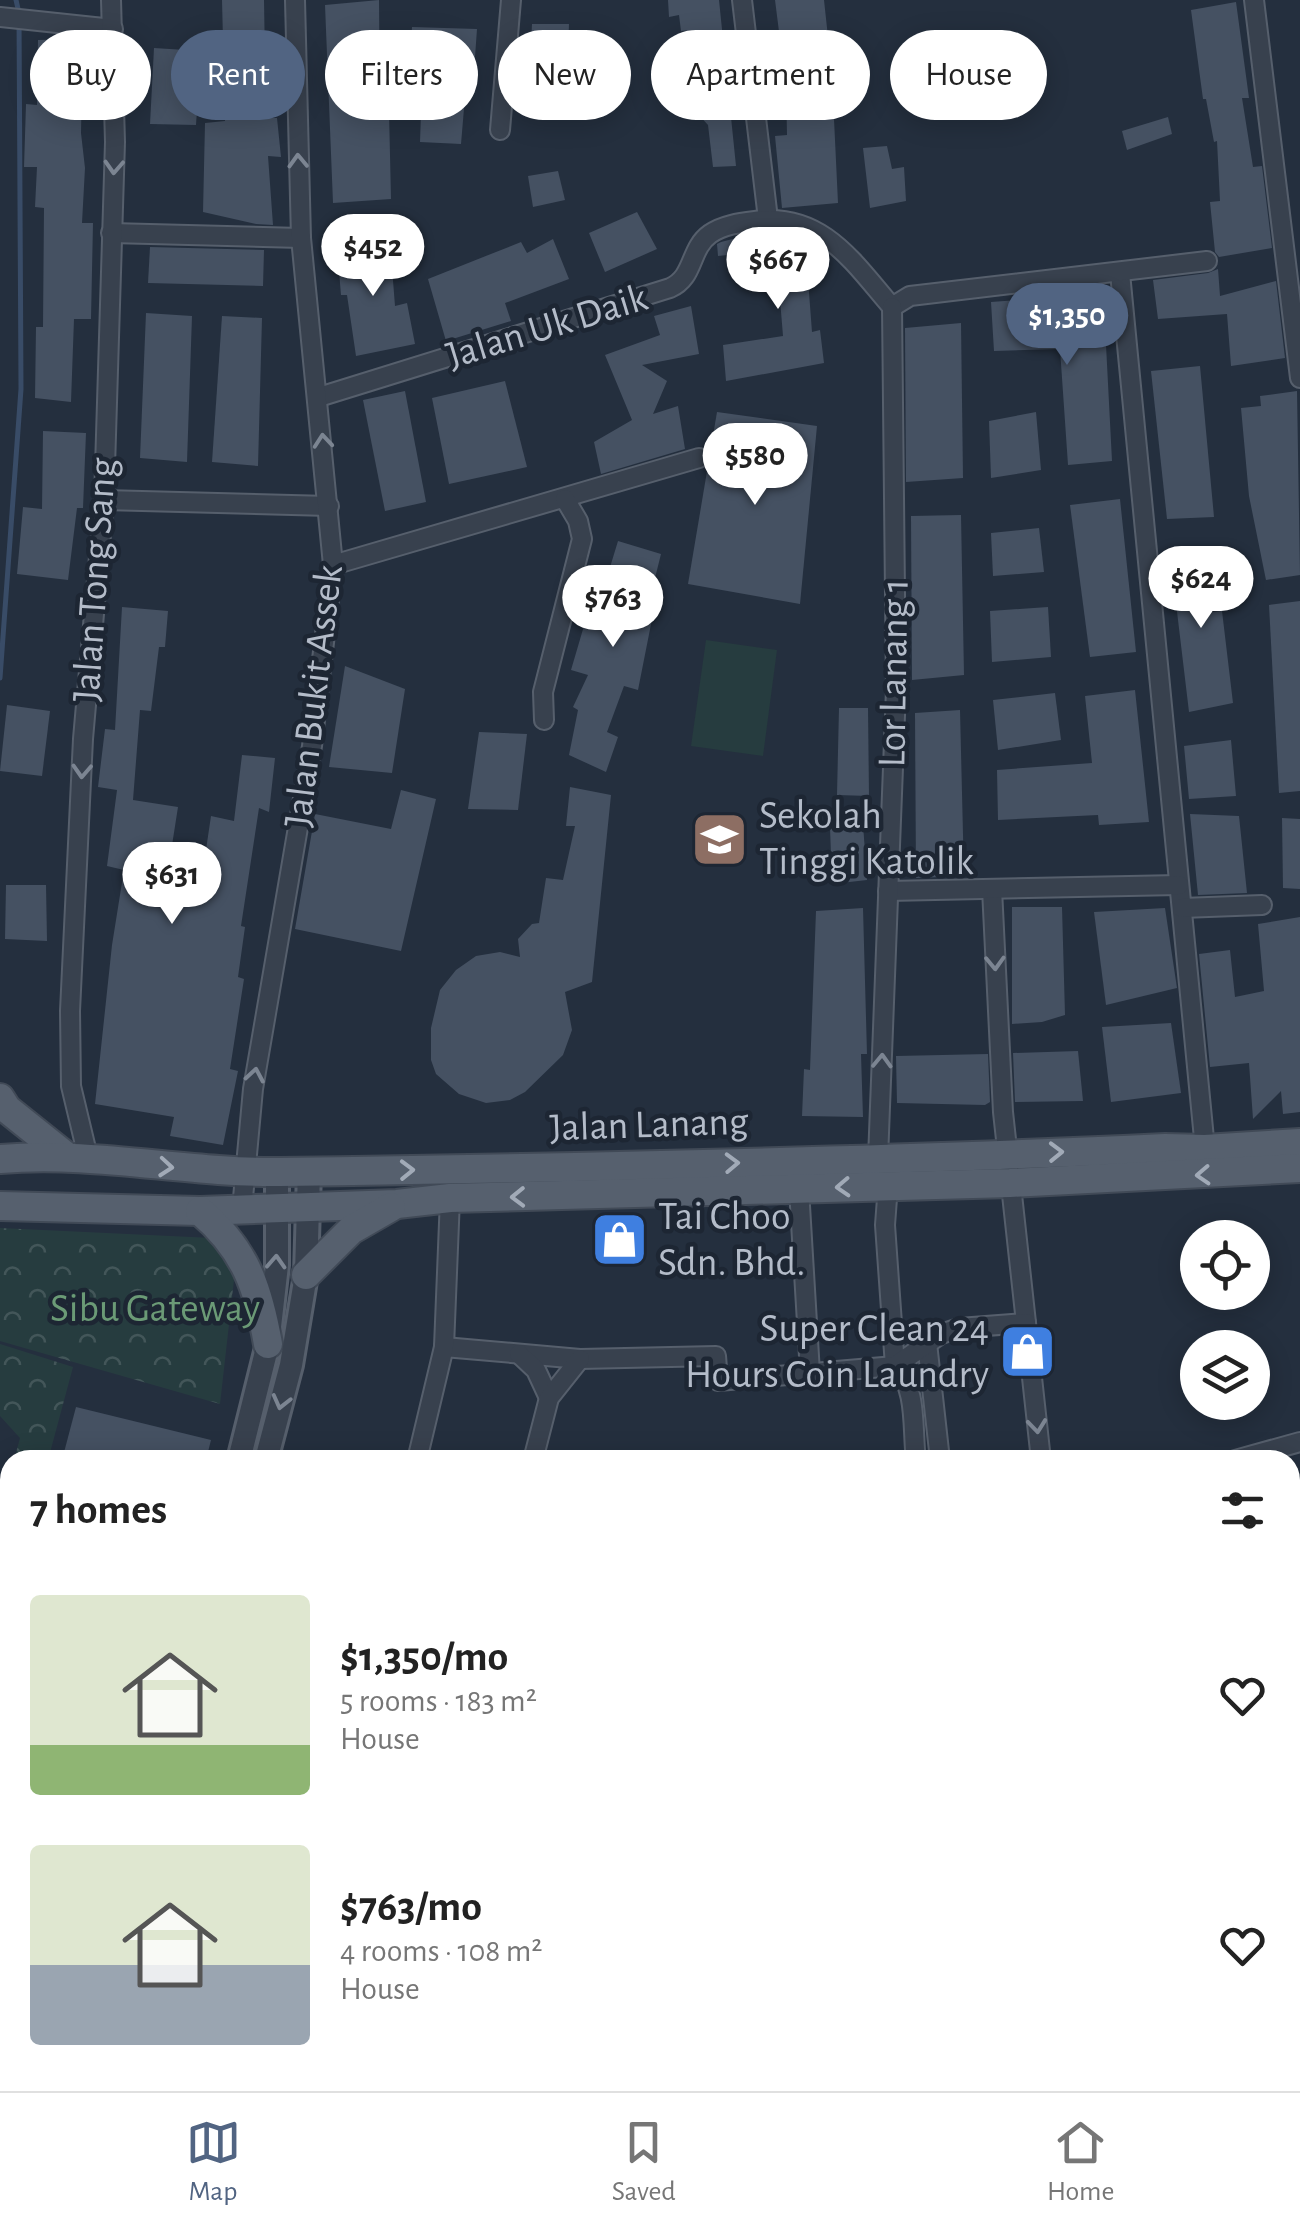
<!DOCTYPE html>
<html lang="en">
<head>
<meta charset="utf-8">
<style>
	:root { --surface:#fff; --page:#f6f6f6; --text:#222; --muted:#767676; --line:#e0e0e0; --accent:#516482 }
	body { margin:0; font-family:"Alegreya Sans",sans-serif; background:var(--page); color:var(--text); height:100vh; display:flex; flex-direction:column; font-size:38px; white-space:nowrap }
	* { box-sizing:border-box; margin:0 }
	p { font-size:32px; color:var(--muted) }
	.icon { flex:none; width:55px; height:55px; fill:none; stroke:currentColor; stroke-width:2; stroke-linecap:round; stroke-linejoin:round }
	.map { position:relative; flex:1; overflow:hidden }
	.panel { position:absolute; left:0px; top:1450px; width:1300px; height:642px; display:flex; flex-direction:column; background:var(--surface); border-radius:30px 30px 0 0; box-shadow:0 5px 25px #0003 }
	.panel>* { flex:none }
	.hud { position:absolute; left:30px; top:30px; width:1240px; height:90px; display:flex; gap:20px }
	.controls { position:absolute; left:1180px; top:1220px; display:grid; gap:20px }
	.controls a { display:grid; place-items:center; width:90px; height:90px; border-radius:50%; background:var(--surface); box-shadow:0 5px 25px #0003; font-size:50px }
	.price { position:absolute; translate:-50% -85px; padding:0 22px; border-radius:35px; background:#fff; color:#222; font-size:32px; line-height:65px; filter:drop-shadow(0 2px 5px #0008) }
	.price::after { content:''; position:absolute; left:50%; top:60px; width:30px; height:22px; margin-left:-15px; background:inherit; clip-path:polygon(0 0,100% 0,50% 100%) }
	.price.on { background:var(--accent); color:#fff }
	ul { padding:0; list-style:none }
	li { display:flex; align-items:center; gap:30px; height:250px; padding:0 30px }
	li span { display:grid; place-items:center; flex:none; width:280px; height:200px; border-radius:10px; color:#555 }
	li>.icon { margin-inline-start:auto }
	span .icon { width:120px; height:120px; fill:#fffc; stroke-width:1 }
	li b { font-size:42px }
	h2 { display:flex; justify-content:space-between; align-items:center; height:120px; padding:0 30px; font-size:42px }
	.pill { padding:0 35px; border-radius:45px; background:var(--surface); box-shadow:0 5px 25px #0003; font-size:35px; line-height:90px }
	.pill.on { background:var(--accent); color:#fff }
	.tabs { display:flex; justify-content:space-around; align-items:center; height:140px; border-top:2px solid var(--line); background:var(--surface); font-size:28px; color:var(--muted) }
	.tabs a { display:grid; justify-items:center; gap:5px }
	.tabs .on { color:var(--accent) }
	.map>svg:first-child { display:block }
</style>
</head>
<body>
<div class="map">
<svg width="1300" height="2091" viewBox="0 0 1300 2091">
	<defs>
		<pattern id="forest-crowns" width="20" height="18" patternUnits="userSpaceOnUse" patternTransform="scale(2.5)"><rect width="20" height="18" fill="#263c3f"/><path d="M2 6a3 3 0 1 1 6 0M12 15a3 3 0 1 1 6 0" fill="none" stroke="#435659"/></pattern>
		<pattern id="water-ripples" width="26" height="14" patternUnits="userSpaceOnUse" patternTransform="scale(2.5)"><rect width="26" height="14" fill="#394c67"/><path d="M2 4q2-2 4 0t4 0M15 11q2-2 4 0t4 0" fill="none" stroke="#53647b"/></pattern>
	</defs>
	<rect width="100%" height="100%" fill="#242f3e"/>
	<g fill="url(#forest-crowns)">
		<path d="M0,1228L212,1238L236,1262L220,1404L0,1341Z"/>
		<path d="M0,1344L73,1367L48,1460H14L20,1438L0,1416Z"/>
		<path d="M10,1475V1604L0,1641V1512Z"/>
	</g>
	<path fill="#263c3f" d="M706,640L777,650L763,756L691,746Z"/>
	<path fill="url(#water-ripples)" d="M1300,1521V2091H220L229,2082H1290V1525Z"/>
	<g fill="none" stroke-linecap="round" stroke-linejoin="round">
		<path stroke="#394c67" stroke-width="5" d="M0,678L21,389L19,13L16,0"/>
		<g stroke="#7c92b1" stroke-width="2.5" stroke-dasharray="12 10" stroke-linecap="butt">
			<path d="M1290,2030H1300"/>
			<path d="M602,2082L604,2091"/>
			<path d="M1267,2082L1300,2084"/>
		</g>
	</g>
	<g fill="#455162">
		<path d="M222,0H264L266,118H277L281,157L268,156L273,225L256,224L203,212L205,123L225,121Z"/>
		<path d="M379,0L380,112L389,111L391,199L333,203L325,5Z"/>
		<path d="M668,0H719L736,166L713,167L708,125L698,114L694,30L681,31L679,15L669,17Z"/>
		<path d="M775,0H824L828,37H831L838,118L834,119L838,203L782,208L775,136L787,135L786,87Z"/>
		<path d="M1236,2L1249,98H1242L1253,167L1262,166L1272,248L1219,257L1215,252L1210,202L1220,201L1217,141L1214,142L1206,99H1203L1191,10Z"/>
		<path d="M532,24H569L566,102L528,100Z"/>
		<path d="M412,27L477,29L473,85H466L461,144L420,142L422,83L408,82Z"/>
		<path d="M83,39L81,133L85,168L82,223H93L91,319H74L71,402L35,398L36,327H43L44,208L35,207L37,167H24L26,104L37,105L38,40Z"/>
		<path d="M154,48L201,51L196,125L150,124Z"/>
		<path d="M1168,117L1172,134L1127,150L1122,131Z"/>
		<path d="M887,146L892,169L904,167L906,201L870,208L863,148Z"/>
		<path d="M558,171L565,200L533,207L528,176Z"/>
		<path d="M637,212L657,249L605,272L589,233Z"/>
		<path d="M756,233H778L805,240L812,332L820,330L824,363L726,381L723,345L783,336L776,250L718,256L717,244L721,242Z"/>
		<path d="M553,239L569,279L505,303L511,321L446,341L428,279L521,242L527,253Z"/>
		<path d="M390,242L395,306L407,303L415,344L356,356L347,295H341L337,247Z"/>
		<path d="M150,247L264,250L263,286L148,283Z"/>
		<path d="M1218,269L1220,296L1276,281L1285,358L1231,366L1227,314L1158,319L1153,280L1208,273Z"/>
		<path d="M1034,299L1035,314L1104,306L1112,461L1068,465L1060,349L994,351L991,302Z"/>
		<path d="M691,306L699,354L642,365L667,381L653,414L678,406L685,449L601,474L594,442L632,420L605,355L660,335L654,316Z"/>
		<path d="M146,313L192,316L187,462L140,458Z"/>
		<path d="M222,316L262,318L258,466L212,462Z"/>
		<path d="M961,323L963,478L906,482L905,328Z"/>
		<path d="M1200,366L1214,517L1167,519L1151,371Z"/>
		<path d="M505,381L527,467L449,484L432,398Z"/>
		<path d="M405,391L426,502L385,511L363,400Z"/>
		<path d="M1297,391L1300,575L1266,580L1249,496L1241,408L1261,406L1260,396Z"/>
		<path d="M717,412L817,426L800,604L688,584Z"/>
		<path d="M1036,412L1041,470L991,478L989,421Z"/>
		<path d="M43,431L86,433L83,508H77L68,580L17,574L23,507L42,509Z"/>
		<path d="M1120,499L1136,652L1090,657L1070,505Z"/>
		<path d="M961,515L964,675L912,680L911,516Z"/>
		<path d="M1039,528L1044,572L993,576L991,533Z"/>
		<path d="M618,541L661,554L649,602L655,604L638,690L624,686L607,732L618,737L606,772L569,755L578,710L573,707L588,675L571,670L596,585L604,587Z"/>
		<path d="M1214,548L1219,588L1199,592L1202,613L1222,611L1233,703L1189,712L1170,553Z"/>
		<path d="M1300,601V791L1279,793L1269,605Z"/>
		<path d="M122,607L168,611L165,647H159L151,711L140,710L133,800L178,807L165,890L199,897L211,816L234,821L242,755L275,758L269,812L259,808L241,926L245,927L238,977L244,979L230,1069L238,1071L223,1145L170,1136L174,1117L95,1104L112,945L124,870L107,866L117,790L98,787L105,729L115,730Z"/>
		<path d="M1048,607L1051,657L992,662L990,611Z"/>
		<path d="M345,666L405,689L392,773L329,767Z"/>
		<path d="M1135,690L1149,822L1099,825L1098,815L998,820L997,770L1092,763L1085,696Z"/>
		<path d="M1055,693L1061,740L998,750L993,700Z"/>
		<path d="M7,705L50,711L42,776L0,771Z"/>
		<path d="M839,708H868L869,796L837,795Z"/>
		<path d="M960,710L964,876L916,878L915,713Z"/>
		<path d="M479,732L527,734L518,810L468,809Z"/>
		<path d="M1231,740L1236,796L1189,799L1184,746Z"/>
		<path d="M570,787L611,795L592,982L565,992L572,1030L563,1055L525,1092L510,1100L486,1103L459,1094L436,1074L431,1060V1028L440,990L456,970L476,956L500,952L520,957L518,939L532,924L539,923L546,878L563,880L575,826H566Z"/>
		<path d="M401,790L436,799L401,951L295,929L315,814L391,829Z"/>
		<path d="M1190,814L1239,816L1247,893L1198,895Z"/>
		<path d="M1282,818L1300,819V889L1283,888Z"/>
		<path d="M863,824L867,880L832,884L830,827Z"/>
		<path d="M6,885H46L47,941L5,939Z"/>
		<path d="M1012,907H1062L1065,1015L1042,1022L1012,1024Z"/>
		<path d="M863,908L867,1054H861L863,1117L802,1116L804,1069L810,1070L816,911Z"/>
		<path d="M1165,908L1177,988L1106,1005L1094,912Z"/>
		<path d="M1300,917V1112L1283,1114L1281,1091L1253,1119L1249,1063L1210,1067L1199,954L1230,950L1235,997L1264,991L1258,924Z"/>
		<path d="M1171,1023L1181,1093L1111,1102L1102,1027Z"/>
		<path d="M1078,1051L1083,1101L1015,1102L1013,1053Z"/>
		<path d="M988,1054L990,1102L985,1105L897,1103L896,1056Z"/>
		<path d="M76,1407L211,1440L206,1460H62Z"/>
	</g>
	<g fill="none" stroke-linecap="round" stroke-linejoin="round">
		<defs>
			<g id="minor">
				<path d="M742,0L768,219"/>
				<path d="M1254,0L1300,378"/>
				<path d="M0,17L113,29"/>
				<path d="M500,130L511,0"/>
				<path d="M111,233L301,238"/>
				<path d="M1120,273L1205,1149"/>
				<path d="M892,307L910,296L1207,261"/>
				<path d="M319,397L670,288C695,277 689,249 710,234C723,225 739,223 755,221C822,212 853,262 892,307"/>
				<path d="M104,500L329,506"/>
				<path d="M333,565L699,458"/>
				<path d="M544,720L543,692L582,539L578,521L565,499"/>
				<path d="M992,889L1003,1112L1041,1460"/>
				<path d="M888,891L1179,885"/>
				<path d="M1182,908L1262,905"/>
				<path d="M88,1157L71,1086L70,1011L83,739L104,500L115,142L111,0"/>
				<path d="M878,1159L896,689L892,307"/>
				<path d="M888,1185L885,1225L895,1366C918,1388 912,1431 916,1460"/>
				<path d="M799,1189L810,1373"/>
				<path d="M242,1209L253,1089L312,746L333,565L301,238L295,0"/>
				<path d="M927,1343L940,1460"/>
				<path d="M444,1347L580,1359L716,1356L718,1381L895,1366L941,1334L959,1328L1026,1323"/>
				<path d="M519,1354L536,1370L549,1398"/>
				<path d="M417,1460L444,1347L450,1198"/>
				<path d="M533,1460L549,1398L580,1359"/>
				<path d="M1235,1460L1300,1442"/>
				<path d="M113,2082L120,2091"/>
				<path d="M178,2091L187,2082"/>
			</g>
			<g id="tertiary">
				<path d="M239,1460L268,1344L277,1265V1172"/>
				<path d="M266,1460L291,1365L306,1275L309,1171"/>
				<path d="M0,1737L10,1739"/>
			</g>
			<g id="primary">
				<path d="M0,1098L7,1109L67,1157"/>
				<path d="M0,1159C94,1151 186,1173 279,1172C575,1168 870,1162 1165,1148L1205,1149L1300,1143"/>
				<path d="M0,1206L200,1211L397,1204L450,1198L1010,1183L1300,1168"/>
				<path d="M200,1211C245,1249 258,1287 268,1344"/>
				<path d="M306,1275L351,1230L391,1207"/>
			</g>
		</defs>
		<use href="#minor" stroke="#565f6c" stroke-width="22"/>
		<use href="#tertiary" stroke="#565f6c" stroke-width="28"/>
		<use href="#primary" stroke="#414a57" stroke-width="32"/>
		<use href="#minor" stroke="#38414e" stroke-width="18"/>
		<use href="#tertiary" stroke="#38414e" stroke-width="22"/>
		<use href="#primary" stroke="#56606e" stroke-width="28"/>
	</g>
	<defs><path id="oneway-chevron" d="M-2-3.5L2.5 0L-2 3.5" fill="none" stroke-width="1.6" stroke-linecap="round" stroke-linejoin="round" transform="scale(2.5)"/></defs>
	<g stroke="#7c8592">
		<use href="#oneway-chevron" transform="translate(298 161) rotate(-92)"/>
		<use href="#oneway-chevron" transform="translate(114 167) rotate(93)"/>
		<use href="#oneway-chevron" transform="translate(323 441) rotate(-95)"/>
		<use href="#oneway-chevron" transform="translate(82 771) rotate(93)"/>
		<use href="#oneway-chevron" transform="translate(995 963) rotate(88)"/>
		<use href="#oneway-chevron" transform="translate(882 1061) rotate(-88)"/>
		<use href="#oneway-chevron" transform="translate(255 1075) rotate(-80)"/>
		<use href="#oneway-chevron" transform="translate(276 1262) rotate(-87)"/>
		<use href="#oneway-chevron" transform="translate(281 1402) rotate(104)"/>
		<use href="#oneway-chevron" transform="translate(1037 1426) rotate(84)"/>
	</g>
	<g stroke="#a1aab7">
		<use href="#oneway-chevron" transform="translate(1056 1152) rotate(-1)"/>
		<use href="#oneway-chevron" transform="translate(732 1163) rotate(-2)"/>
		<use href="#oneway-chevron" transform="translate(166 1167) rotate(5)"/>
		<use href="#oneway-chevron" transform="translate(407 1170) rotate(-1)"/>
		<use href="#oneway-chevron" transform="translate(1203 1175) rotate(177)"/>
		<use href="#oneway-chevron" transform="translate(843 1187) rotate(177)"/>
		<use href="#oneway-chevron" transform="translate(518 1197) rotate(179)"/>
	</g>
	<defs>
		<symbol id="school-square" viewBox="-11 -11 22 22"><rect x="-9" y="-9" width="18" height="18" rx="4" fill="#8d6e63" stroke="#1d2633"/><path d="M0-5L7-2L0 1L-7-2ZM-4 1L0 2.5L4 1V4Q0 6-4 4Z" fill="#fff"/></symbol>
		<symbol id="shop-square" viewBox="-11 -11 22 22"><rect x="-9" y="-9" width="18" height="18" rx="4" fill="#3f7fe0" stroke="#1d2633"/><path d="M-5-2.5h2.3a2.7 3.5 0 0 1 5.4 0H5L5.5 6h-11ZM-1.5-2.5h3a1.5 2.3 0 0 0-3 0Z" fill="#fff"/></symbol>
	</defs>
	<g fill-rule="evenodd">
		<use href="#school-square" x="688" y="808" width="63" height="63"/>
		<use href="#shop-square" x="588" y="1208" width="63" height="63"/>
		<use href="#shop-square" x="996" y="1320" width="63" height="63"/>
	</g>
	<g text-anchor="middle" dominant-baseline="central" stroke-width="9" stroke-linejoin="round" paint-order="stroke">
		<g font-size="40" fill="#b4bcc9" stroke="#1d2633">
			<text transform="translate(547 327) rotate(-17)">Jalan Uk Daik</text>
			<text transform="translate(95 580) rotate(-86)">Jalan Tong Sang</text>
			<text transform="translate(894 673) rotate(-89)">Lor Lanang 1</text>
			<text transform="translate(314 696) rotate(-83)">Jalan Bukit Assek</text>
			<text transform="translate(649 1125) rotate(-2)">Jalan Lanang</text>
		</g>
		<g font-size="40" fill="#b4bcc9" stroke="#1d2633" text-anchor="start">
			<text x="759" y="816">Sekolah<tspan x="759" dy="46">Tinggi Katolik</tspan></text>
			<text x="658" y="1217">Tai Choo<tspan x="658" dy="46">Sdn. Bhd.</tspan></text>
			<text x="989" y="1329" text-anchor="end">Super Clean 24<tspan x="989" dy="46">Hours Coin Laundry</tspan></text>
		</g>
		<g font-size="40" fill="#6b9a76" stroke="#1d2633">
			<text x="155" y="1309">Sibu Gateway</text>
		</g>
	</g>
</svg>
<div class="controls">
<a><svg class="icon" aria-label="locate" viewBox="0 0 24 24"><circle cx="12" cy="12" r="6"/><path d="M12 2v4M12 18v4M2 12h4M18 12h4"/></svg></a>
<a><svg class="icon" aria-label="layers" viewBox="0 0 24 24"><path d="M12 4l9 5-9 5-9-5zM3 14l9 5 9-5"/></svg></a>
</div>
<b class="price" style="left:373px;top:299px">$452</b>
<b class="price" style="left:778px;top:312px">$667</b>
<b class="price on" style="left:1067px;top:368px">$1,350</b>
<b class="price" style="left:755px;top:508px">$580</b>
<b class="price" style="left:1201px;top:631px">$624</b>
<b class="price" style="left:613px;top:650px">$763</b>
<b class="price" style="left:172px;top:927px">$631</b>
<div class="hud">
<a class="pill">Buy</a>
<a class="pill on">Rent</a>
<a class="pill">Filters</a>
<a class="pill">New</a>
<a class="pill">Apartment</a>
<a class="pill">House</a>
</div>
<section class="panel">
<h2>7 homes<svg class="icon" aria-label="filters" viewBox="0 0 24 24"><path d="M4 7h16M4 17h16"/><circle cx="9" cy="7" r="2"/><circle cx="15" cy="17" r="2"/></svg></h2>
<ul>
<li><span style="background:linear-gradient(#dfe7d0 75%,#8fb573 0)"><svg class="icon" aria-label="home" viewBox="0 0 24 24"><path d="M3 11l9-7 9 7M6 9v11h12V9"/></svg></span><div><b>$1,350/mo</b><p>5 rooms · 183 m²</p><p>House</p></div><svg class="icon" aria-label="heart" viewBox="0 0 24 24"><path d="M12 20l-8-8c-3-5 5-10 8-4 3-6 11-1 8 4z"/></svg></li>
<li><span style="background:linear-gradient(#dfe7d0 60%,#9aa5b1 0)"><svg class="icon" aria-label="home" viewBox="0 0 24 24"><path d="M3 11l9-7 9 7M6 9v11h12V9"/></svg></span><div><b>$763/mo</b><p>4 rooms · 108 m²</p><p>House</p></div><svg class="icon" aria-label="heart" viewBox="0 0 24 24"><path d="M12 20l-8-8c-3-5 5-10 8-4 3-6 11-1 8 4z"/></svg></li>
</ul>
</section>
</div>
<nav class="tabs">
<a class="on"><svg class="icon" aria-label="map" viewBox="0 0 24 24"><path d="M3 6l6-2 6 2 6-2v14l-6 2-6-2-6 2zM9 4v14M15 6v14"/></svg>Map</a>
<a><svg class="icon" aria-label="saved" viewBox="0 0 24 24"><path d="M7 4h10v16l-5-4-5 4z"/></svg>Saved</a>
<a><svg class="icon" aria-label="home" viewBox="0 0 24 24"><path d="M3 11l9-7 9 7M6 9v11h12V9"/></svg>Home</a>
</nav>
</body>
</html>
